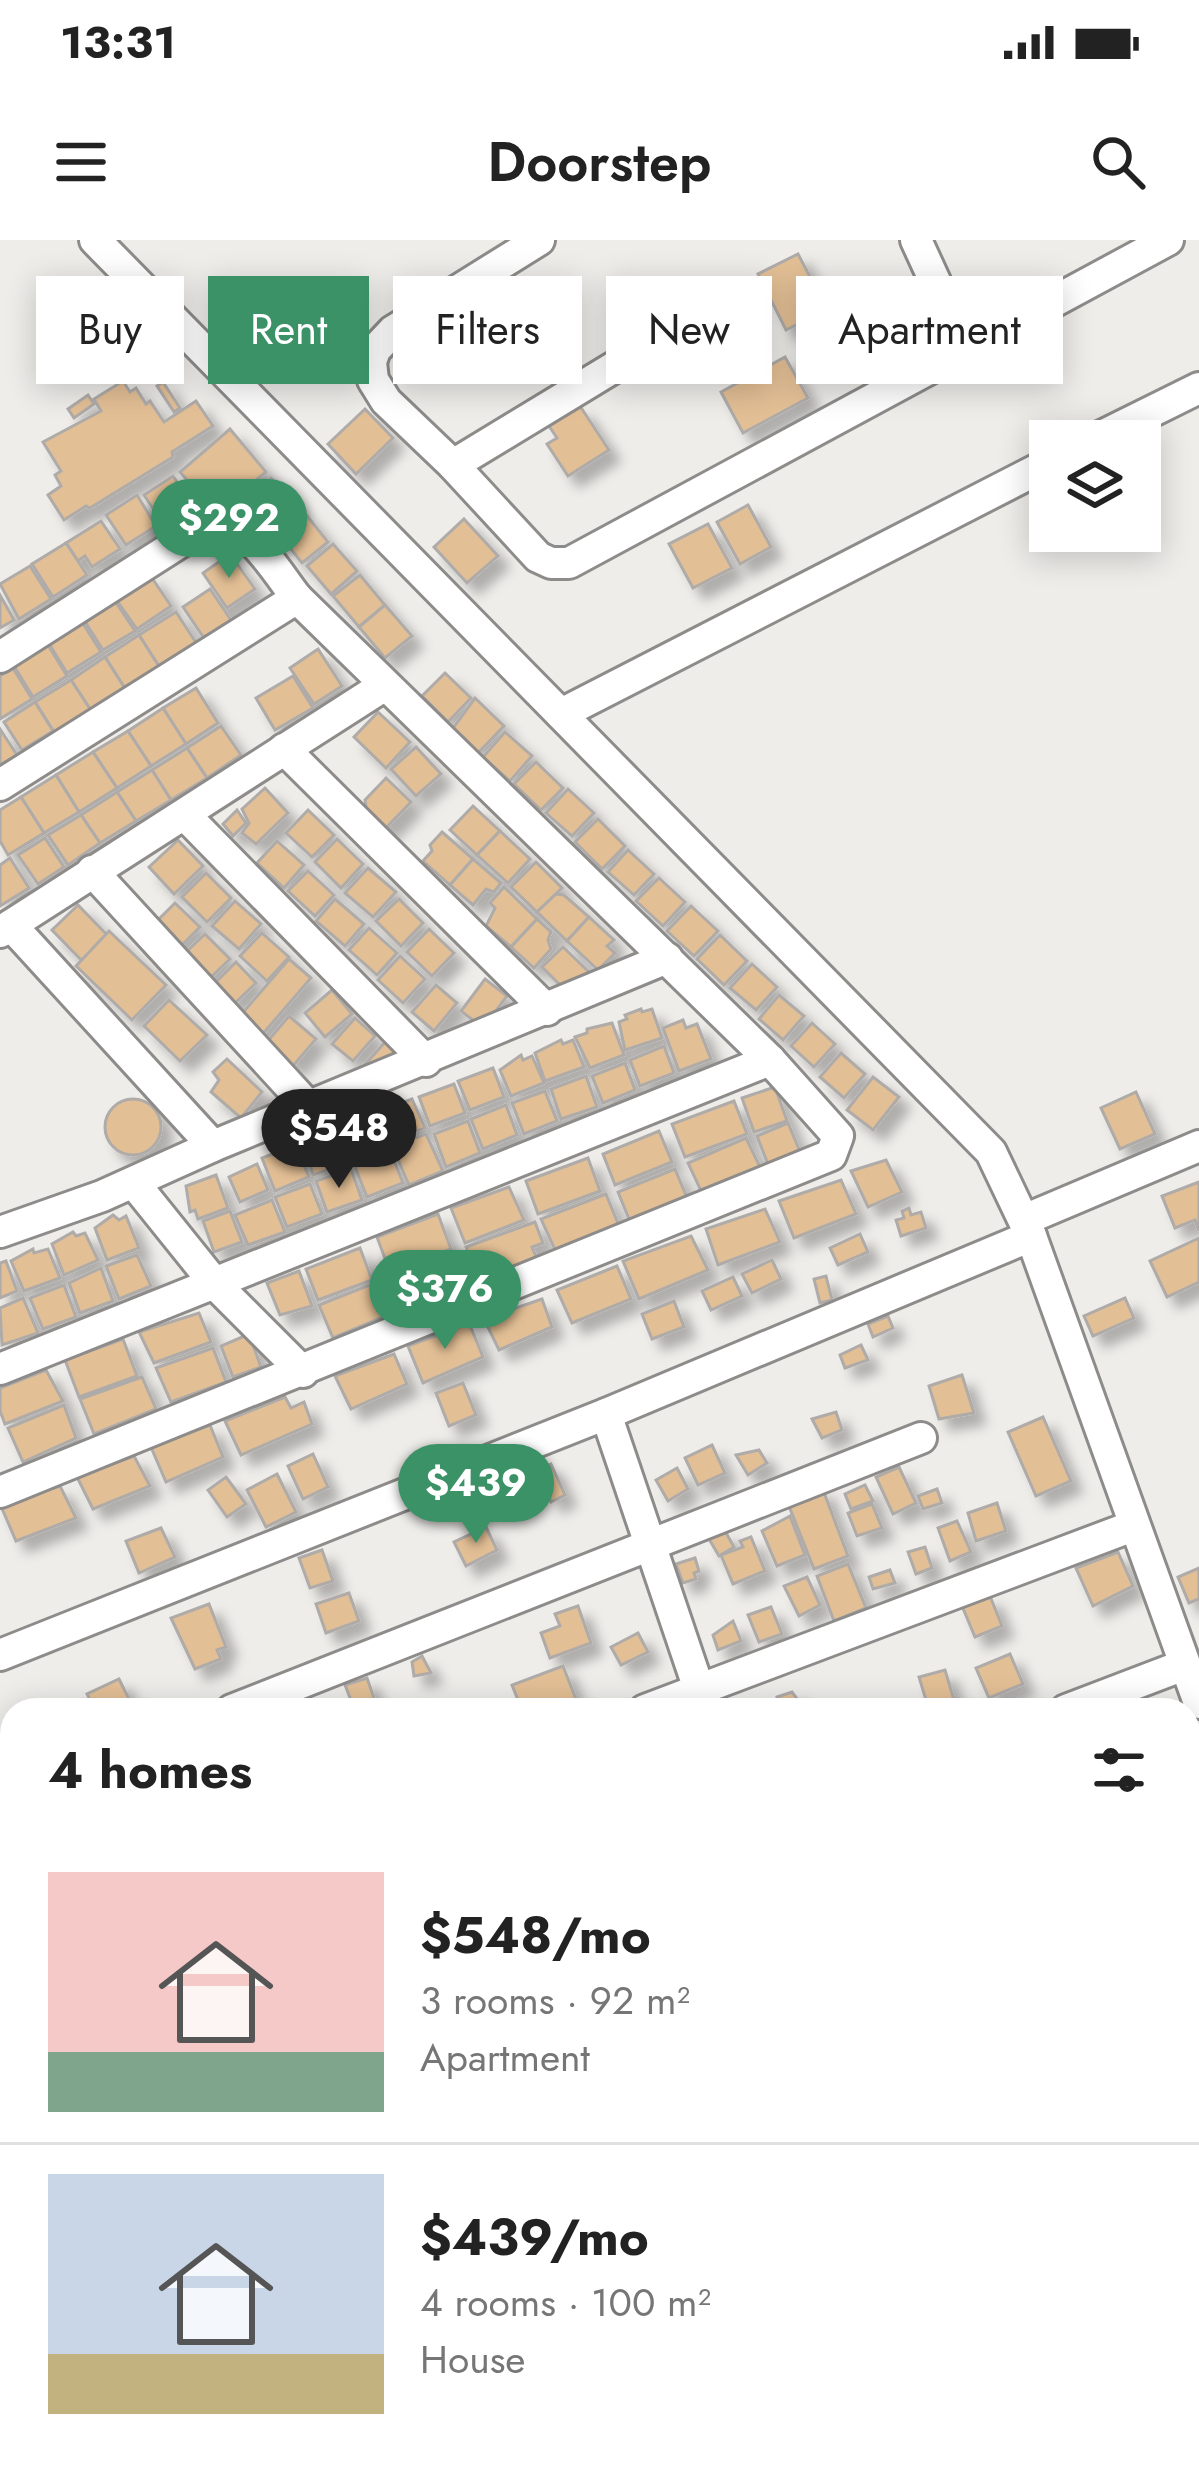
<!DOCTYPE html>
<html lang="en">
<head>
<meta charset="utf-8">
<style>
	:root { --surface:#fff; --page:#f2f2f2; --text:#222; --muted:#767676; --line:#e0e0e0; --accent:#3a9266 }
	body { margin:0; font-family:Jost,sans-serif; background:var(--page); color:var(--text); height:100vh; display:flex; flex-direction:column; font-size:45px; white-space:nowrap }
	* { box-sizing:border-box; margin:0 }
	p { font-size:39px; color:var(--muted) }
	.icon { flex:none; width:66px; height:66px; fill:none; stroke:currentColor; stroke-width:2; stroke-linecap:round; stroke-linejoin:round }
	.map { position:relative; flex:1; overflow:hidden }
	.panel { position:absolute; left:0px; top:1458px; width:1200px; height:771px; display:flex; flex-direction:column; background:var(--surface); border-radius:36px 36px 0 0; box-shadow:0 6px 30px #0003 }
	.panel>* { flex:none }
	.top-card { position:absolute; left:36px; top:36px; width:1128px; height:108px; display:flex; gap:24px }
	.tools { position:absolute; left:1029px; top:180px; display:grid; gap:24px }
	.tools a { display:grid; place-items:center; width:132px; height:132px; border-radius:0px; background:var(--surface); box-shadow:0 6px 30px #0003; font-size:60px }
	.price { position:absolute; translate:-50% -102px; padding:0 27px; border-radius:42px; background:var(--accent); color:#fff; font-size:39px; line-height:78px; filter:drop-shadow(0 3px 6px #0008) }
	.price::after { content:''; position:absolute; left:50%; top:72px; width:36px; height:27px; margin-left:-18px; background:inherit; clip-path:polygon(0 0,100% 0,50% 100%) }
	.price.active { background:#222; color:#fff }
	ul { padding:0; list-style:none }
	li { display:flex; align-items:center; gap:36px; height:300px; padding:0 48px }
	li+li { border-top:3px solid var(--line) }
	li span { display:grid; place-items:center; flex:none; width:336px; height:240px; border-radius:0px; color:#555 }
	li>.icon { margin-inline-start:auto }
	span .icon { width:144px; height:144px; fill:#fffc; stroke-width:1 }
	li b { font-size:51px }
	h2 { display:flex; justify-content:space-between; align-items:center; height:144px; padding:0 48px; font-size:51px }
	.chip { padding:0 42px; border-radius:0px; background:var(--surface); box-shadow:0 6px 30px #0003; font-size:42px; line-height:108px }
	.chip.active { background:var(--accent); color:#fff }
	.status { display:flex; justify-content:space-between; align-items:center; height:84px; padding:0 60px; background:var(--surface); direction:ltr }
	.status svg { height:33px; fill:currentColor }
	header { display:flex; justify-content:space-between; align-items:center; height:156px; padding:0 48px; background:var(--surface); font-size:54px; font-weight:600 }
	.map>svg:first-child { display:block }
</style>
</head>
<body>
<div class="status"><b>13:31</b><svg viewBox="0 0 49 12"><path d="M0 12V9h3v3zM5 12V6h3v6zM10 12V3h3v9zM15 12V0h3v12zM26 1h20v11H26zM47 4h2v5h-2z"/></svg></div>
<header><svg class="icon" aria-label="menu" viewBox="0 0 24 24"><path d="M4 6h16M4 12h16M4 18h16"/></svg>Doorstep<svg class="icon" aria-label="search" viewBox="0 0 24 24"><circle cx="10" cy="10" r="6"/><path d="M15 15l6 6"/></svg></header>
<div class="map">
<svg width="1199" height="2228" viewBox="0 0 1199 2228">
	<defs>
		<filter id="shadow"><feDropShadow dx="11" dy="11" stdDeviation="6" flood-color="#0004"/></filter>
	</defs>
	<rect width="100%" height="100%" fill="#efedea"/>
	<path fill="#a6d4b4" d="M552,2217H709L714,2228H525Z"/>
	<g fill="#e3bf95" stroke="#aeaba9" stroke-width="3" filter="url(#shadow)">
		<path d="M798,14L827,69L786,90L758,34Z"/>
		<path d="M480,55L510,94L478,119L448,81Z"/>
		<path d="M785,117L808,158L743,193L721,152Z"/>
		<path d="M123,141L130,152L136,148L146,164L150,161L164,182L196,161L213,186L172,212L173,217L90,268L86,266L64,280L48,255L61,246L55,235L61,231L43,202L101,171L94,159Z"/>
		<path d="M163,142L180,168L174,172L157,146Z"/>
		<path d="M88,155L94,164L74,178L68,169Z"/>
		<path d="M580,166L609,210L568,236L547,204L557,198L549,186Z"/>
		<path d="M365,169L393,198L356,234L328,204Z"/>
		<path d="M230,189L266,232L238,255L226,241L203,259L180,232Z"/>
		<path d="M173,236L193,265L163,284L144,255Z"/>
		<path d="M271,238L300,268L273,293L244,262Z"/>
		<path d="M137,255L156,286L126,305L106,275Z"/>
		<path d="M748,265L771,307L740,324L717,282Z"/>
		<path d="M304,272L328,302L302,323L278,293Z"/>
		<path d="M464,279L498,316L467,343L434,307Z"/>
		<path d="M101,281L120,309L92,327L85,316L78,321L66,303Z"/>
		<path d="M708,284L732,328L693,348L669,304Z"/>
		<path d="M66,303L87,335L53,357L32,324Z"/>
		<path d="M333,304L357,331L331,354L307,326Z"/>
		<path d="M230,314L255,349L227,368L203,333Z"/>
		<path d="M30,326L51,359L19,379L0,344Z"/>
		<path d="M150,335L171,366L137,389L115,358Z"/>
		<path d="M360,335L385,365L359,387L333,356Z"/>
		<path d="M210,349L231,380L204,398L183,367Z"/>
		<path d="M0,355L14,380L0,388Z"/>
		<path d="M115,361L135,391L103,410L84,380Z"/>
		<path d="M385,365L412,396L385,418L359,387Z"/>
		<path d="M176,372L197,404L160,428L139,395Z"/>
		<path d="M82,382L101,412L67,433L48,402Z"/>
		<path d="M139,395L160,428L126,450L105,417Z"/>
		<path d="M48,405L67,436L33,457L14,426Z"/>
		<path d="M318,409L342,446L314,464L290,428Z"/>
		<path d="M105,417L126,450L92,472L71,440Z"/>
		<path d="M13,428L32,459L0,479V436Z"/>
		<path d="M445,433L471,458L448,482L422,456Z"/>
		<path d="M293,436L313,468L275,490L256,458Z"/>
		<path d="M71,440L92,472L56,495L35,462Z"/>
		<path d="M196,448L218,483L186,504L163,468Z"/>
		<path d="M475,458L504,486L478,513L453,488Z"/>
		<path d="M35,462L53,491L22,510L4,482Z"/>
		<path d="M163,468L186,504L151,526L128,491Z"/>
		<path d="M378,472L410,502L386,528L354,497Z"/>
		<path d="M221,486L241,515L207,538L187,508Z"/>
		<path d="M0,489L17,515L0,525Z"/>
		<path d="M128,491L151,526L117,548L93,512Z"/>
		<path d="M505,492L532,516L510,541L483,517Z"/>
		<path d="M416,507L441,534L416,556L391,529Z"/>
		<path d="M187,508L207,538L171,560L152,530Z"/>
		<path d="M93,512L117,548L79,572L56,535Z"/>
		<path d="M536,522L563,548L541,570L514,544Z"/>
		<path d="M152,530L171,560L136,581L117,552Z"/>
		<path d="M56,535L79,572L44,593L21,557Z"/>
		<path d="M386,538L411,562L384,590L367,573L365,560Z"/>
		<path d="M265,548L288,573L256,604L242,593L249,583L242,569Z"/>
		<path d="M568,549L594,573L572,596L546,573Z"/>
		<path d="M117,552L136,581L100,603L81,575Z"/>
		<path d="M21,557L44,593L8,615L0,601V570Z"/>
		<path d="M473,566L500,591L477,615L450,590Z"/>
		<path d="M237,570L246,583L233,596L223,584Z"/>
		<path d="M308,570L334,595L312,617L286,593Z"/>
		<path d="M81,575L100,603L68,625L48,595Z"/>
		<path d="M598,579L625,606L602,629L575,602Z"/>
		<path d="M500,591L530,619L508,643L477,615Z"/>
		<path d="M442,592L473,619L450,645L423,621L432,611L430,605Z"/>
		<path d="M45,598L64,627L38,644L18,615Z"/>
		<path d="M337,599L363,624L341,648L315,622Z"/>
		<path d="M178,600L203,626L174,654L149,627Z"/>
		<path d="M277,601L304,625L284,648L257,623Z"/>
		<path d="M628,610L654,634L634,655L608,632Z"/>
		<path d="M10,618L29,648L0,666V625Z"/>
		<path d="M473,619L501,643L494,652L486,649L473,665L450,645Z"/>
		<path d="M536,622L562,648L537,672L511,647Z"/>
		<path d="M368,628L396,652L373,677L345,653Z"/>
		<path d="M308,631L334,655L315,676L288,651Z"/>
		<path d="M206,633L231,658L207,682L182,657Z"/>
		<path d="M659,638L685,662L663,686L636,661Z"/>
		<path d="M504,647L537,679L511,707L486,686L495,668L490,663Z"/>
		<path d="M556,654L564,655L589,677L567,701L537,672Z"/>
		<path d="M335,659L364,684L345,706L316,681Z"/>
		<path d="M399,659L423,683L401,706L376,681Z"/>
		<path d="M235,661L261,684L239,709L212,686Z"/>
		<path d="M175,663L200,687L178,709L153,685Z"/>
		<path d="M78,665L111,699L85,724L52,690Z"/>
		<path d="M691,666L718,691L694,716L667,691Z"/>
		<path d="M589,677L614,700L607,706L615,713L598,730L567,701Z"/>
		<path d="M537,679L551,692L548,700L551,709L534,728L511,707Z"/>
		<path d="M369,688L397,713L377,735L349,710Z"/>
		<path d="M429,689L454,713L432,736L407,712Z"/>
		<path d="M109,691L166,745L132,780L76,726Z"/>
		<path d="M262,693L289,717L267,741L240,716Z"/>
		<path d="M205,694L230,719L208,740L183,715Z"/>
		<path d="M720,695L747,721L724,745L697,719Z"/>
		<path d="M563,707L590,733L569,754L542,727Z"/>
		<path d="M400,716L425,739L403,763L378,740Z"/>
		<path d="M289,719L311,738L261,796L239,777Z"/>
		<path d="M236,722L256,743L233,765L214,744Z"/>
		<path d="M752,724L777,747L756,770L730,748Z"/>
		<path d="M485,739L507,756L483,788L461,771Z"/>
		<path d="M436,745L457,763L434,791L412,772Z"/>
		<path d="M332,750L352,774L325,797L305,773Z"/>
		<path d="M779,755L804,776L783,800L759,779Z"/>
		<path d="M169,760L207,795L180,821L144,786Z"/>
		<path d="M641,769L642,772L652,769L662,798L625,810L619,782L627,779L625,775Z"/>
		<path d="M289,776L316,799L293,826L266,803Z"/>
		<path d="M355,778L375,796L353,821L332,804Z"/>
		<path d="M683,780L686,788L697,784L711,819L679,831L663,788Z"/>
		<path d="M612,783L624,815L590,828L575,797L587,793V789Z"/>
		<path d="M812,783L835,804L814,827L791,806Z"/>
		<path d="M561,800L563,804L573,800L584,827L545,841L535,813Z"/>
		<path d="M386,801L397,811L372,839L361,829Z"/>
		<path d="M664,806L674,833L640,846L630,820Z"/>
		<path d="M841,813L865,834L844,858L820,837Z"/>
		<path d="M521,815L523,820L532,816L544,843L511,856L500,830Z"/>
		<path d="M227,819L262,852L241,878L211,852L219,840L213,832Z"/>
		<path d="M625,823L635,850L603,863L592,836Z"/>
		<path d="M493,828L504,857L470,870L458,841Z"/>
		<path d="M586,836L597,867L561,879L551,849Z"/>
		<path d="M873,837L899,857L873,890L847,870Z"/>
		<path d="M454,844L465,873L430,886L419,857Z"/>
		<path d="M775,847L787,881L754,892L742,858Z"/>
		<path d="M545,851L557,881L524,894L512,863Z"/>
		<path d="M1136,852L1155,894L1120,909L1101,868Z"/>
		<path d="M412,859L425,888L391,900L379,872Z"/>
		<circle cx="133" cy="887" r="28"/>
		<path d="M734,861L747,894L685,917L672,884Z"/>
		<path d="M506,865L517,895L483,909L471,879Z"/>
		<path d="M375,877L386,903L352,917L341,891Z"/>
		<path d="M468,881L480,913L446,927L434,894Z"/>
		<path d="M788,883L801,914L769,927L757,896Z"/>
		<path d="M336,887L349,923L313,935L303,898Z"/>
		<path d="M659,891L672,922L615,945L603,914Z"/>
		<path d="M426,894L443,931L409,945L392,906Z"/>
		<path d="M746,898L762,931L702,953L688,923Z"/>
		<path d="M295,905L309,937L275,951L262,918Z"/>
		<path d="M391,913L403,943L367,957L355,927Z"/>
		<path d="M588,918L600,951L538,974L526,941Z"/>
		<path d="M886,920L902,952L868,967L851,931Z"/>
		<path d="M257,924L268,950L240,962L229,937Z"/>
		<path d="M351,929L362,960L327,972L316,941Z"/>
		<path d="M675,929L688,960L631,984L618,952Z"/>
		<path d="M216,935L228,968L198,979L195,970L190,972L186,946Z"/>
		<path d="M841,940L856,974L794,998L779,961Z"/>
		<path d="M1199,942V991L1195,980L1175,988L1162,956Z"/>
		<path d="M310,944L322,974L287,987L275,957Z"/>
		<path d="M509,947L524,980L465,1003L451,968Z"/>
		<path d="M606,954L619,986L557,1014L541,979Z"/>
		<path d="M272,960L285,992L248,1005L235,975Z"/>
		<path d="M909,968L911,975L921,972L926,988L901,996L896,980L904,978L902,971Z"/>
		<path d="M765,969L780,1002L718,1025L706,989Z"/>
		<path d="M230,971L242,1002L214,1012L203,981Z"/>
		<path d="M438,974L451,1009L390,1032L377,997Z"/>
		<path d="M113,975L119,980L126,976L139,1008L107,1020L95,988Z"/>
		<path d="M535,982L543,1003L532,1007L537,1019L479,1041L466,1007Z"/>
		<path d="M73,992L76,996L85,993L98,1020L64,1035L52,1004Z"/>
		<path d="M860,994L868,1012L838,1025L830,1008Z"/>
		<path d="M691,996L708,1030L639,1059L623,1021Z"/>
		<path d="M1199,998V1042L1167,1057L1150,1021Z"/>
		<path d="M360,1008L372,1040L318,1060L306,1029Z"/>
		<path d="M33,1009L34,1013L48,1009L60,1038L24,1051L11,1021Z"/>
		<path d="M456,1013L470,1048L405,1074L391,1038Z"/>
		<path d="M137,1015L151,1046L119,1059L106,1026Z"/>
		<path d="M772,1020L781,1039L752,1053L742,1034Z"/>
		<path d="M6,1021L17,1051L0,1058V1023Z"/>
		<path d="M617,1026L631,1059L572,1083L557,1050Z"/>
		<path d="M101,1028L113,1061L80,1073L69,1043Z"/>
		<path d="M299,1031L312,1066L280,1075L267,1043Z"/>
		<path d="M826,1036L832,1060L820,1063L814,1039Z"/>
		<path d="M733,1037L742,1056L711,1070L702,1051Z"/>
		<path d="M377,1042L390,1074L333,1098L319,1065Z"/>
		<path d="M64,1045L76,1077L43,1089L30,1058Z"/>
		<path d="M23,1058L38,1093L2,1105L0,1068Z"/>
		<path d="M1125,1058L1134,1078L1093,1096L1084,1076Z"/>
		<path d="M542,1059L552,1087L499,1110L484,1079Z"/>
		<path d="M674,1061L684,1087L652,1099L642,1074Z"/>
		<path d="M199,1073L211,1102L154,1123L139,1092Z"/>
		<path d="M888,1076L893,1088L873,1097L868,1084Z"/>
		<path d="M469,1083L483,1117L423,1143L408,1106Z"/>
		<path d="M249,1094L261,1127L233,1137L221,1106Z"/>
		<path d="M123,1099L137,1136L79,1157L65,1120Z"/>
		<path d="M861,1105L868,1120L845,1128L840,1115Z"/>
		<path d="M213,1108L226,1142L171,1162L156,1128Z"/>
		<path d="M394,1114L407,1144L351,1169L335,1136Z"/>
		<path d="M46,1130L63,1161L5,1184L0,1171V1148Z"/>
		<path d="M962,1135L974,1173L939,1179L929,1146Z"/>
		<path d="M142,1137L156,1169L94,1194L80,1159Z"/>
		<path d="M463,1143L476,1175L449,1186L436,1153Z"/>
		<path d="M285,1157L291,1168L304,1162L312,1184L241,1215L225,1181Z"/>
		<path d="M64,1165L76,1198L23,1222L8,1188Z"/>
		<path d="M836,1172L842,1190L822,1198L812,1179Z"/>
		<path d="M1043,1177L1071,1241L1036,1256L1008,1192Z"/>
		<path d="M210,1185L223,1217L166,1242L151,1207Z"/>
		<path d="M712,1205L725,1233L698,1245L685,1218Z"/>
		<path d="M759,1210L767,1223L748,1235L736,1215Z"/>
		<path d="M313,1214L328,1247L303,1259L288,1226Z"/>
		<path d="M134,1216L150,1246L93,1269L77,1237Z"/>
		<path d="M551,1224L565,1255L551,1262L537,1230Z"/>
		<path d="M899,1227L916,1263L893,1274L876,1237Z"/>
		<path d="M677,1228L688,1249L668,1261L656,1240Z"/>
		<path d="M277,1234L296,1272L266,1287L247,1250Z"/>
		<path d="M226,1237L246,1264L227,1277L208,1250Z"/>
		<path d="M865,1245L873,1261L851,1269L845,1254Z"/>
		<path d="M60,1246L76,1278L16,1301L0,1264Z"/>
		<path d="M822,1247L848,1316L814,1329L787,1261Z"/>
		<path d="M937,1249L942,1263L923,1269L918,1256Z"/>
		<path d="M997,1263L1006,1291L976,1301L968,1273Z"/>
		<path d="M872,1264L882,1288L857,1296L848,1273Z"/>
		<path d="M790,1276L805,1315L777,1326L762,1291Z"/>
		<path d="M957,1281L971,1312L950,1321L938,1288Z"/>
		<path d="M486,1287L497,1310L466,1326L454,1302Z"/>
		<path d="M161,1288L175,1317L139,1333L126,1301Z"/>
		<path d="M725,1291L734,1307L719,1316L709,1299Z"/>
		<path d="M751,1297L765,1331L733,1344L721,1315L743,1307L740,1301Z"/>
		<path d="M925,1307L932,1328L916,1334L908,1312Z"/>
		<path d="M322,1310L333,1341L310,1348L299,1318Z"/>
		<path d="M1118,1312L1133,1346L1093,1366L1076,1328Z"/>
		<path d="M695,1318L699,1331L694,1333L696,1339L683,1343L676,1324Z"/>
		<path d="M848,1324L866,1368L834,1381L817,1336Z"/>
		<path d="M1199,1328V1359L1189,1363L1178,1337Z"/>
		<path d="M890,1330L895,1343L873,1349L869,1337Z"/>
		<path d="M807,1337L820,1365L799,1376L784,1346Z"/>
		<path d="M349,1353L359,1381L326,1393L316,1364Z"/>
		<path d="M990,1356L1002,1386L975,1397L962,1366Z"/>
		<path d="M209,1364L226,1407L217,1410L221,1419L195,1429L171,1378Z"/>
		<path d="M578,1366L591,1403L550,1418L541,1393L560,1386L555,1374Z"/>
		<path d="M771,1367L782,1394L759,1402L748,1375Z"/>
		<path d="M733,1381L741,1401L718,1410L713,1395Z"/>
		<path d="M638,1393L648,1412L621,1425L611,1407Z"/>
		<path d="M1010,1414L1023,1444L989,1458L976,1428Z"/>
		<path d="M422,1416L431,1433L414,1436L412,1422Z"/>
		<path d="M563,1426L579,1467L522,1470L512,1445Z"/>
		<path d="M945,1430L957,1470H929L919,1437Z"/>
		<path d="M367,1438L375,1461L354,1468L345,1445Z"/>
		<path d="M119,1439L130,1461L110,1470H95L87,1454Z"/>
		<path d="M792,1452L803,1467L781,1470L777,1457Z"/>
		<path d="M306,1460L310,1470H286V1468Z"/>
		<path d="M1198,1539L1199,1572L1188,1576V1542Z"/>
		<path d="M0,1906L11,1931L0,1936Z"/>
		<path d="M12,1961V1998L0,2004V1967Z"/>
		<path d="M12,2206V2217H32L37,2227L0,2228V2211Z"/>
		<path d="M266,2217H316L320,2228H270Z"/>
	</g>
	<g fill="none" stroke-linecap="round" stroke-linejoin="round">
		<defs>
			<g id="minor">
				<path d="M95,0L991,912L1031,996L1199,1463"/>
				<path d="M539,0L393,91L375,110L371,122L373,140L386,161L453,225L538,317L551,323H569L1168,0"/>
				<path d="M916,0L966,109"/>
				<path d="M1092,201L1199,148"/>
				<path d="M453,225L705,72"/>
				<path d="M0,417L207,285C245,274 276,332 297,358L770,820L838,896L831,915L0,1252"/>
				<path d="M561,474L1050,223"/>
				<path d="M284,509L547,770"/>
				<path d="M0,545L297,358"/>
				<path d="M185,575L426,821"/>
				<path d="M92,631L308,866"/>
				<path d="M11,685L213,906"/>
				<path d="M0,692L385,445"/>
				<path d="M134,943L216,1045L303,1132"/>
				<path d="M1024,980L1199,906"/>
				<path d="M0,992L102,956L213,906L667,718"/>
				<path d="M0,1129L770,820"/>
				<path d="M606,1174L706,1470"/>
				<path d="M0,1415L606,1174L1031,996"/>
				<path d="M232,1470L921,1198"/>
				<path d="M645,1470L1133,1286"/>
				<path d="M1066,1470L1184,1425"/>
				<path d="M0,1563L12,1558"/>
				<path d="M1188,1589L1199,1586"/>
				<path d="M0,1717L12,1745"/>
				<path d="M1188,1947L1199,1943"/>
				<path d="M0,2084L12,2113"/>
				<path d="M0,2187L12,2181"/>
				<path d="M52,2217L56,2228"/>
				<path d="M463,2228L492,2217"/>
			</g>
		</defs>
		<use href="#minor" stroke="#8e8c8a" stroke-width="36"/>
		<use href="#minor" stroke="#fff" stroke-width="30"/>
	</g>
</svg>
<div class="tools">
<a><svg class="icon" aria-label="layers" viewBox="0 0 24 24"><path d="M12 4l9 5-9 5-9-5zM3 14l9 5 9-5"/></svg></a>
</div>
<b class="price" style="left:229px;top:341px">$292</b>
<b class="price active" style="left:339px;top:951px">$548</b>
<b class="price" style="left:445px;top:1112px">$376</b>
<b class="price" style="left:476px;top:1306px">$439</b>
<div class="top-card">
<a class="chip">Buy</a>
<a class="chip active">Rent</a>
<a class="chip">Filters</a>
<a class="chip">New</a>
<a class="chip">Apartment</a>
</div>
<section class="panel">
<h2>4 homes<svg class="icon" aria-label="filters" viewBox="0 0 24 24"><path d="M4 7h16M4 17h16"/><circle cx="9" cy="7" r="2"/><circle cx="15" cy="17" r="2"/></svg></h2>
<ul>
<li><span style="background:linear-gradient(#f6c9c9 75%,#7fa58c 0)"><svg class="icon" aria-label="home" viewBox="0 0 24 24"><path d="M3 11l9-7 9 7M6 9v11h12V9"/></svg></span><div><b>$548/mo</b><p>3 rooms · 92 m²</p><p>Apartment</p></div></li>
<li><span style="background:linear-gradient(#c9d6e8 75%,#c2b280 0)"><svg class="icon" aria-label="home" viewBox="0 0 24 24"><path d="M3 11l9-7 9 7M6 9v11h12V9"/></svg></span><div><b>$439/mo</b><p>4 rooms · 100 m²</p><p>House</p></div></li>
</ul>
</section>
</div>
</body>
</html>
